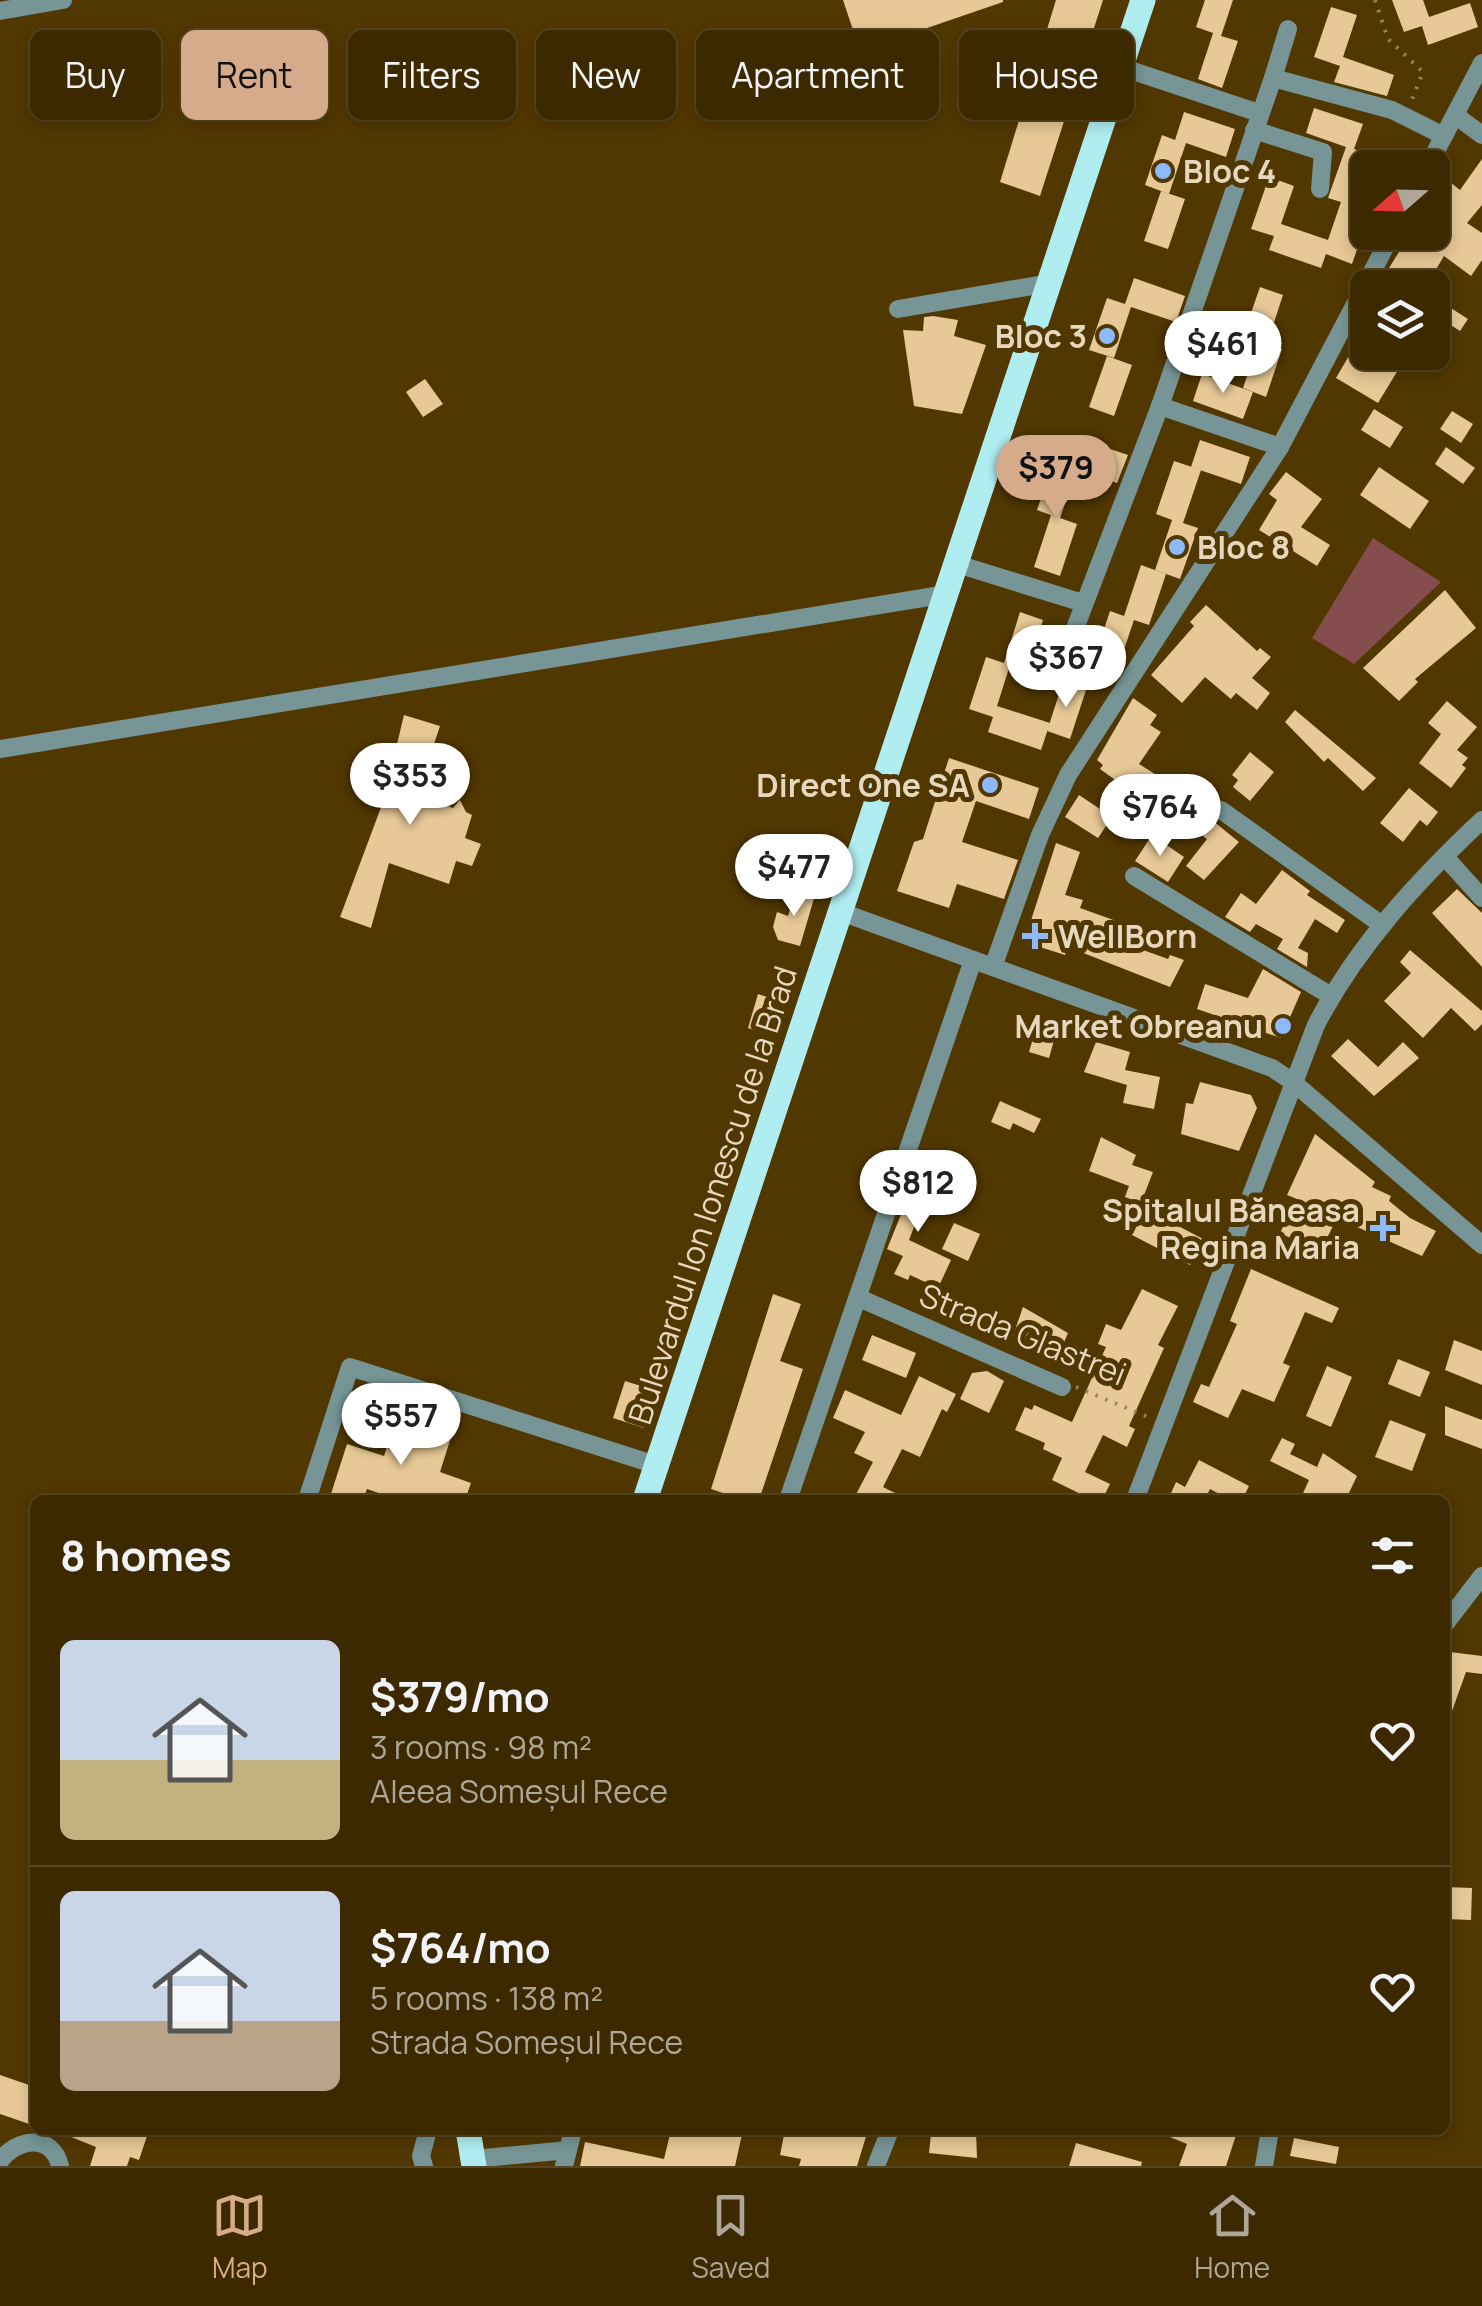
<!DOCTYPE html>
<html lang="en">
<head>
<meta charset="utf-8">
<style>
	:root { --surface:#3d2900; --page:#48350f; --text:#f1f3f6; --muted:#ada699; --line:#564522; --accent:#d6ab8b }
	body { margin:0; font-family:Manrope,sans-serif; background:var(--page); color:var(--text); height:100vh; display:flex; flex-direction:column; font-size:38px; white-space:nowrap }
	* { box-sizing:border-box; margin:0 }
	p { font-size:32px; color:var(--muted) }
	.icon { flex:none; width:55px; height:55px; fill:none; stroke:currentColor; stroke-width:2; stroke-linecap:round; stroke-linejoin:round }
	.map { position:relative; flex:1; overflow:hidden }
	.details { position:absolute; left:30px; top:1495px; width:1420px; height:640px; display:flex; flex-direction:column; background:var(--surface); border-radius:15px; box-shadow:0 5px 15px #0003,0 0 0 2px var(--line) }
	.details>* { flex:none }
	.banner { position:absolute; left:30px; top:30px; width:1422px; height:90px; display:flex; gap:20px }
	.needle { width:65px; rotate:250deg }
	.tools { position:absolute; left:1350px; top:150px; display:grid; gap:20px }
	.tools a { display:grid; place-items:center; width:100px; height:100px; border-radius:15px; background:var(--surface); box-shadow:0 5px 15px #0003,0 0 0 2px var(--line); font-size:50px }
	.price { position:absolute; translate:-50% -85px; padding:0 22px; border-radius:35px; background:#fff; color:#222; font-size:32px; line-height:65px; filter:drop-shadow(0 2px 5px #0008) }
	.price::after { content:''; position:absolute; left:50%; top:60px; width:30px; height:22px; margin-left:-15px; background:inherit; clip-path:polygon(0 0,100% 0,50% 100%) }
	.price.on { background:var(--accent); color:#111 }
	ul { padding:0; list-style:none }
	li { display:flex; align-items:center; gap:30px; height:250px; padding:0 30px }
	li+li { border-top:2px solid var(--line) }
	li span { display:grid; place-items:center; flex:none; width:280px; height:200px; border-radius:15px; color:#555 }
	li>.icon { margin-inline-start:auto }
	span .icon { width:120px; height:120px; fill:#fffc; stroke-width:1 }
	li b { font-size:42px }
	h2 { display:flex; justify-content:space-between; align-items:center; height:120px; padding:0 30px; font-size:42px }
	.chip { padding:0 35px; border-radius:15px; background:var(--surface); box-shadow:0 5px 15px #0003,0 0 0 2px var(--line); font-size:35px; line-height:90px }
	.chip.on { background:var(--accent); color:#111 }
	.tab-bar { display:flex; justify-content:space-around; align-items:center; height:140px; border-top:2px solid var(--line); background:var(--surface); font-size:28px; color:var(--muted) }
	.tab-bar a { display:grid; justify-items:center; gap:5px }
	.tab-bar .on { color:var(--accent) }
	.map>svg:first-child { display:block }
</style>
</head>
<body>
<div class="map">
<svg width="1482" height="2166" viewBox="0 0 1482 2166">
	<rect width="100%" height="100%" fill="#513700"/>
	<path fill="#864d4e" d="M1373,538L1441,582L1354,664L1312,638Z"/>
	<g fill="#e7c896">
		<path d="M843,0H1003V2L860,51Z"/>
		<path d="M1056,0H1103L1040,196L1000,182Z"/>
		<path d="M1205,0H1233L1221,36L1238,41L1222,88L1198,79L1213,33L1196,27Z"/>
		<path d="M1392,0H1423L1429,17L1470,3L1478,27L1428,45L1422,26L1404,32Z"/>
		<path d="M1331,7L1357,15L1343,57L1394,75L1387,96L1334,82L1340,66L1314,57Z"/>
		<path d="M1314,108L1363,124L1354,149L1371,155L1355,202L1368,206V218L1352,264L1326,254L1321,268L1269,250L1274,236L1251,229L1269,177L1294,186L1281,224L1328,240L1341,202L1328,198L1346,147L1306,133Z"/>
		<path d="M1184,112L1235,129L1226,157L1186,143L1169,194L1145,185L1162,135L1175,140Z"/>
		<path d="M1482,159V205L1467,223L1482,233V260L1471,276L1444,256L1425,288H1388L1380,283L1411,232H1432V204L1450,182L1460,190Z"/>
		<path d="M1161,191L1185,199L1168,249L1144,241Z"/>
		<path d="M1134,278L1185,296L1176,322L1131,307L1114,358L1089,350L1107,298L1125,304Z"/>
		<path d="M1260,287L1283,295L1267,344L1282,349L1266,397L1243,388L1259,341L1243,336Z"/>
		<path d="M1432,296L1468,319L1460,331L1432,313Z"/>
		<path d="M933,316L958,320L954,336L986,345L962,414L914,406L903,330L923,331L924,317Z"/>
		<path d="M1371,352H1409L1378,403L1336,378L1350,354L1365,363Z"/>
		<path d="M1107,356L1132,365L1114,416L1089,407Z"/>
		<path d="M1202,374L1253,392L1243,419L1193,401Z"/>
		<path d="M425,379L443,404L423,417L406,392Z"/>
		<path d="M1374,409L1403,427L1390,448L1361,430Z"/>
		<path d="M1452,411L1473,424L1461,443L1440,429Z"/>
		<path d="M1078,438L1128,455L1117,483L1069,466Z"/>
		<path d="M1200,440L1250,457L1241,484L1191,467Z"/>
		<path d="M1446,447L1475,468L1463,484L1435,464Z"/>
		<path d="M1054,461L1077,469L1060,518L1077,524L1060,576L1034,567L1051,515L1056,517L1037,510Z"/>
		<path d="M1174,461L1201,470L1183,523L1198,528L1180,579L1155,570L1172,520L1156,514Z"/>
		<path d="M1379,467L1429,501L1410,529L1360,495Z"/>
		<path d="M1286,472L1322,499L1301,527L1330,545L1317,566L1259,530L1277,500L1269,494Z"/>
		<path d="M1141,565L1166,574L1149,625L1134,620L1117,670L1093,662L1110,611L1124,616Z"/>
		<path d="M1445,590L1476,628L1415,679L1418,682L1399,701L1363,668Z"/>
		<path d="M1206,605L1257,651L1260,648L1271,657L1252,678L1270,693L1257,710L1236,693L1231,699L1205,677L1182,703L1151,675L1194,626L1190,622Z"/>
		<path d="M1020,612L1043,620L1027,670L1010,665L997,706L1050,723L1041,750L988,732L993,717L969,709L986,657L1004,663Z"/>
		<path d="M1063,682L1086,690L1070,739L1047,731Z"/>
		<path d="M1133,698L1157,715L1150,725L1161,732L1139,764L1190,796L1198,786L1214,800L1207,816L1239,842L1204,880L1186,866L1207,839L1200,834L1203,831L1144,781L1141,785L1135,781L1129,790L1100,769L1103,765L1097,760Z"/>
		<path d="M1447,701L1477,727L1457,750L1468,758L1462,765L1466,768L1451,788L1419,763L1441,734L1428,723Z"/>
		<path d="M1295,710L1376,778L1363,791L1328,758L1324,762L1285,722Z"/>
		<path d="M404,715L440,726L417,795L453,808L460,800L466,812L472,815L465,838L481,844L472,866L456,861L449,884L389,863L371,928L340,917L383,802Z"/>
		<path d="M1250,752L1274,772L1250,801L1233,787L1238,780L1232,775Z"/>
		<path d="M949,758L1039,788L1029,819L976,801L962,842L1018,860L1004,899L957,884L949,908L897,891L914,842L923,839Z"/>
		<path d="M1409,788L1438,812L1427,826L1420,820L1403,842L1380,823Z"/>
		<path d="M1079,795L1112,817L1098,838L1065,817Z"/>
		<path d="M1152,835L1184,857L1168,882L1135,861Z"/>
		<path d="M1056,843L1080,852L1065,895L1083,900L1080,908L1130,926L1124,943L1168,959L1170,955L1184,960L1170,987L1068,947L1065,955L1024,942Z"/>
		<path d="M1282,870L1310,891L1307,895L1345,920L1337,933L1315,919L1298,948L1308,953L1307,967L1277,949L1283,939L1256,924L1250,932L1225,917L1241,893L1256,904Z"/>
		<path d="M796,889L815,895L800,946L778,940L773,927L777,912L788,916Z"/>
		<path d="M1457,889L1482,913V967L1432,913Z"/>
		<path d="M1410,950L1482,1011V1024L1475,1031L1451,1008L1423,1038L1384,1001L1411,973L1400,962Z"/>
		<path d="M1263,969L1301,992L1281,1038L1197,1009L1205,984L1248,998Z"/>
		<path d="M758,994L777,1000L766,1034L748,1028Z"/>
		<path d="M1038,1021L1058,1026L1049,1058L1029,1052Z"/>
		<path d="M1348,1039L1378,1067L1403,1042L1419,1058L1374,1096L1331,1056Z"/>
		<path d="M1096,1042L1130,1052L1125,1070L1160,1077L1154,1109L1123,1103L1127,1085L1084,1072Z"/>
		<path d="M1200,1082L1251,1095L1257,1108L1239,1151L1181,1134L1186,1103L1193,1104Z"/>
		<path d="M1000,1101L1041,1119L1034,1133L1013,1123L1010,1130L991,1122Z"/>
		<path d="M1315,1134L1375,1182L1372,1187L1391,1196L1389,1201L1410,1218L1436,1231L1422,1256L1337,1218L1320,1252L1280,1233L1297,1199L1287,1195Z"/>
		<path d="M1101,1137L1136,1155L1132,1165L1153,1172L1141,1203L1125,1197L1129,1186L1089,1171Z"/>
		<path d="M920,1168L941,1177L927,1212L921,1209L909,1240L951,1260L938,1288L910,1275L908,1280L894,1274L903,1256L887,1249Z"/>
		<path d="M1146,1209L1203,1239L1190,1265L1132,1235Z"/>
		<path d="M954,1223L980,1234L968,1261L942,1249Z"/>
		<path d="M1251,1269L1339,1308L1332,1323L1305,1312L1283,1363L1290,1366L1274,1402L1242,1389L1228,1418L1193,1402L1201,1384L1209,1387L1237,1324L1230,1321Z"/>
		<path d="M1142,1289L1178,1306L1158,1345L1164,1348L1129,1426L1135,1429L1127,1447L1103,1435L1085,1472L1110,1484L1102,1500H1093L1052,1480L1062,1458L1043,1449L1045,1443L1015,1430L1025,1407L1032,1410L1034,1405L1072,1422L1106,1347L1098,1344L1106,1324L1121,1330Z"/>
		<path d="M773,1294L801,1304L780,1361L803,1369L759,1500H744L711,1489Z"/>
		<path d="M1023,1307L1068,1333L1062,1347L1029,1331L1026,1341L1013,1336Z"/>
		<path d="M872,1335L916,1353L906,1378L862,1360Z"/>
		<path d="M1454,1340L1482,1351V1385L1445,1370Z"/>
		<path d="M1398,1359L1430,1372L1420,1397L1388,1384Z"/>
		<path d="M1327,1366L1352,1377L1331,1427L1306,1416Z"/>
		<path d="M987,1371L1004,1381L989,1413L960,1399L972,1373Z"/>
		<path d="M919,1376L956,1394L947,1412L942,1409L920,1457L902,1449L883,1487L909,1500H853L873,1462L854,1453L865,1432L833,1418L845,1390L901,1415Z"/>
		<path d="M625,1381L657,1391L644,1428L613,1418Z"/>
		<path d="M1445,1406L1482,1420V1449L1445,1435Z"/>
		<path d="M397,1415L452,1434L440,1472L471,1483L465,1500H399L367,1489L363,1500H329L347,1444L384,1456Z"/>
		<path d="M1390,1420L1426,1434L1412,1471L1375,1457Z"/>
		<path d="M1282,1438L1295,1444L1290,1454L1317,1467L1323,1453L1357,1476L1347,1497L1339,1493L1335,1500H1300L1309,1480L1270,1461Z"/>
		<path d="M1199,1460L1249,1486L1242,1500H1231L1210,1489L1206,1497L1212,1500H1168L1176,1482L1185,1487Z"/>
		<path d="M1450,1652L1482,1656V1674L1466,1672L1447,1725L1445,1676Z"/>
		<path d="M1446,1887L1472,1888L1471,1920L1446,1919Z"/>
		<path d="M0,2075L35,2087V2126L0,2114Z"/>
		<path d="M54,2130H149L139,2160L130,2157L127,2166H90L96,2147Z"/>
		<path d="M671,2130H743L735,2166H580L585,2142L664,2159Z"/>
		<path d="M785,2130H868L857,2166H799L801,2159L780,2155Z"/>
		<path d="M952,2130H976L977,2158L929,2153L931,2134L952,2137Z"/>
		<path d="M1153,2130H1219L1236,2135L1226,2166H1179L1187,2144Z"/>
		<path d="M1294,2138L1339,2147L1336,2164L1290,2156Z"/>
		<path d="M1076,2143L1142,2162L1141,2166H1069Z"/>
	</g>
	<g fill="none" stroke-linecap="round" stroke-linejoin="round">
		<g stroke="#98835a" stroke-width="4" stroke-dasharray="2.5 8" stroke-linecap="butt">
			<path d="M1375,0L1388,39L1423,72L1411,102"/>
			<path d="M1077,665L1111,677"/>
			<path d="M1076,1387L1151,1418"/>
		</g>
		<g stroke="#779596" stroke-width="18">
			<path d="M0,11L63,0"/>
			<path d="M1121,67L1259,113"/>
			<path d="M1273,78L1288,29"/>
			<path d="M1455,115L1482,135"/>
			<path d="M1254,130L1323,152L1320,189"/>
			<path d="M1427,168L1482,63"/>
			<path d="M898,309L1050,283"/>
			<path d="M1160,406L1280,447"/>
			<path d="M957,564L1083,603"/>
			<path d="M1063,660L1160,406L1273,78L1392,110L1444,136"/>
			<path d="M0,749L947,594"/>
			<path d="M1221,810L1382,925"/>
			<path d="M1445,857L1482,898"/>
			<path d="M1134,876L1331,996"/>
			<path d="M841,912L1272,1068L1293,1082L1482,1245"/>
			<path d="M993,967L1040,835L1068,775L1280,447L1393,232"/>
			<path d="M859,1298L1062,1387"/>
			<path d="M307,1500L350,1367L656,1465"/>
			<path d="M788,1500L973,960"/>
			<path d="M1135,1500L1316,1025C1357,946 1418,880 1482,820"/>
			<path d="M1445,1624L1482,1576"/>
			<path d="M473,2159L568,2150"/>
			<path d="M0,2161C17,2138 52,2133 60,2166"/>
			<path d="M424,2166L421,2156L428,2130"/>
			<path d="M564,2166L573,2130"/>
			<path d="M876,2166L890,2130"/>
			<path d="M1264,2166L1270,2130"/>
		</g>
		<g stroke="#afedf0" stroke-width="25">
			<path d="M645,1500L1143,0"/>
			<path d="M468,2130L474,2166"/>
		</g>
	</g>
	<g fill="#8eb9fc" stroke="#513700" stroke-width="4">
		<circle cx="1163" cy="171" r="10"/>
		<circle cx="1107" cy="336" r="10"/>
		<circle cx="1177" cy="547" r="10"/>
		<circle cx="990" cy="785" r="10"/>
		<path d="M1030 921h10v10h10v10h-10v10h-10v-10h-10v-10h10z"/>
		<circle cx="1283" cy="1026" r="10"/>
		<path d="M1378 1213h10v10h10v10h-10v10h-10v-10h-10v-10h10z"/>
	</g>
	<g text-anchor="middle" dominant-baseline="central" stroke-width="10" stroke-linejoin="round" paint-order="stroke">
		<g font-size="32" font-weight="bold" fill="#e6d7be" stroke="#513700" text-anchor="end">
			<text x="1183" y="171" text-anchor="start">Bloc 4</text>
			<text x="1087" y="336">Bloc 3</text>
			<text x="1197" y="547" text-anchor="start">Bloc 8</text>
			<text x="970" y="785">Direct One SA</text>
			<text x="1058" y="936" text-anchor="start">WellBorn</text>
			<text x="1263" y="1026">Market Obreanu</text>
			<text x="1360" y="1210">Spitalul Băneasa<tspan x="1360" dy="37">Regina Maria</tspan></text>
		</g>
		<g font-size="32" fill="#e6d7be" stroke="#513700">
			<text transform="translate(712 1195) rotate(-72)">Bulevardul Ion Ionescu de la Brad</text>
			<text transform="translate(1023 1334) rotate(22)">Strada Glastrei</text>
		</g>
	</g>
</svg>
<div class="tools">
<a><svg class="needle" viewBox="-14 -14 28 28"><path d="M0-13l5 13h-10z" fill="#e53935"/><path d="M0 13l5-13h-10z" fill="#ada699"/></svg></a>
<a><svg class="icon" aria-label="layers" viewBox="0 0 24 24"><path d="M12 4l9 5-9 5-9-5zM3 14l9 5 9-5"/></svg></a>
</div>
<b class="price" style="left:1223px;top:396px">$461</b>
<b class="price on" style="left:1056px;top:520px">$379</b>
<b class="price" style="left:1066px;top:710px">$367</b>
<b class="price" style="left:410px;top:828px">$353</b>
<b class="price" style="left:1160px;top:859px">$764</b>
<b class="price" style="left:794px;top:919px">$477</b>
<b class="price" style="left:918px;top:1235px">$812</b>
<b class="price" style="left:401px;top:1468px">$557</b>
<div class="banner">
<a class="chip">Buy</a>
<a class="chip on">Rent</a>
<a class="chip">Filters</a>
<a class="chip">New</a>
<a class="chip">Apartment</a>
<a class="chip">House</a>
</div>
<section class="details">
<h2>8 homes<svg class="icon" aria-label="filters" viewBox="0 0 24 24"><path d="M4 7h16M4 17h16"/><circle cx="9" cy="7" r="2"/><circle cx="15" cy="17" r="2"/></svg></h2>
<ul>
<li><span style="background:linear-gradient(#c9d6e8 60%,#c2b280 0)"><svg class="icon" aria-label="home" viewBox="0 0 24 24"><path d="M3 11l9-7 9 7M6 9v11h12V9"/></svg></span><div><b>$379/mo</b><p>3 rooms · 98 m²</p><p>Aleea Someșul Rece</p></div><svg class="icon" aria-label="heart" viewBox="0 0 24 24"><path d="M12 20l-8-8c-3-5 5-10 8-4 3-6 11-1 8 4z"/></svg></li>
<li><span style="background:linear-gradient(#c9d6e8 65%,#b9a48a 0)"><svg class="icon" aria-label="home" viewBox="0 0 24 24"><path d="M3 11l9-7 9 7M6 9v11h12V9"/></svg></span><div><b>$764/mo</b><p>5 rooms · 138 m²</p><p>Strada Someșul Rece</p></div><svg class="icon" aria-label="heart" viewBox="0 0 24 24"><path d="M12 20l-8-8c-3-5 5-10 8-4 3-6 11-1 8 4z"/></svg></li>
</ul>
</section>
</div>
<nav class="tab-bar">
<a class="on"><svg class="icon" aria-label="map" viewBox="0 0 24 24"><path d="M3 6l6-2 6 2 6-2v14l-6 2-6-2-6 2zM9 4v14M15 6v14"/></svg>Map</a>
<a><svg class="icon" aria-label="saved" viewBox="0 0 24 24"><path d="M7 4h10v16l-5-4-5 4z"/></svg>Saved</a>
<a><svg class="icon" aria-label="home" viewBox="0 0 24 24"><path d="M3 11l9-7 9 7M6 9v11h12V9"/></svg>Home</a>
</nav>
</body>
</html>
